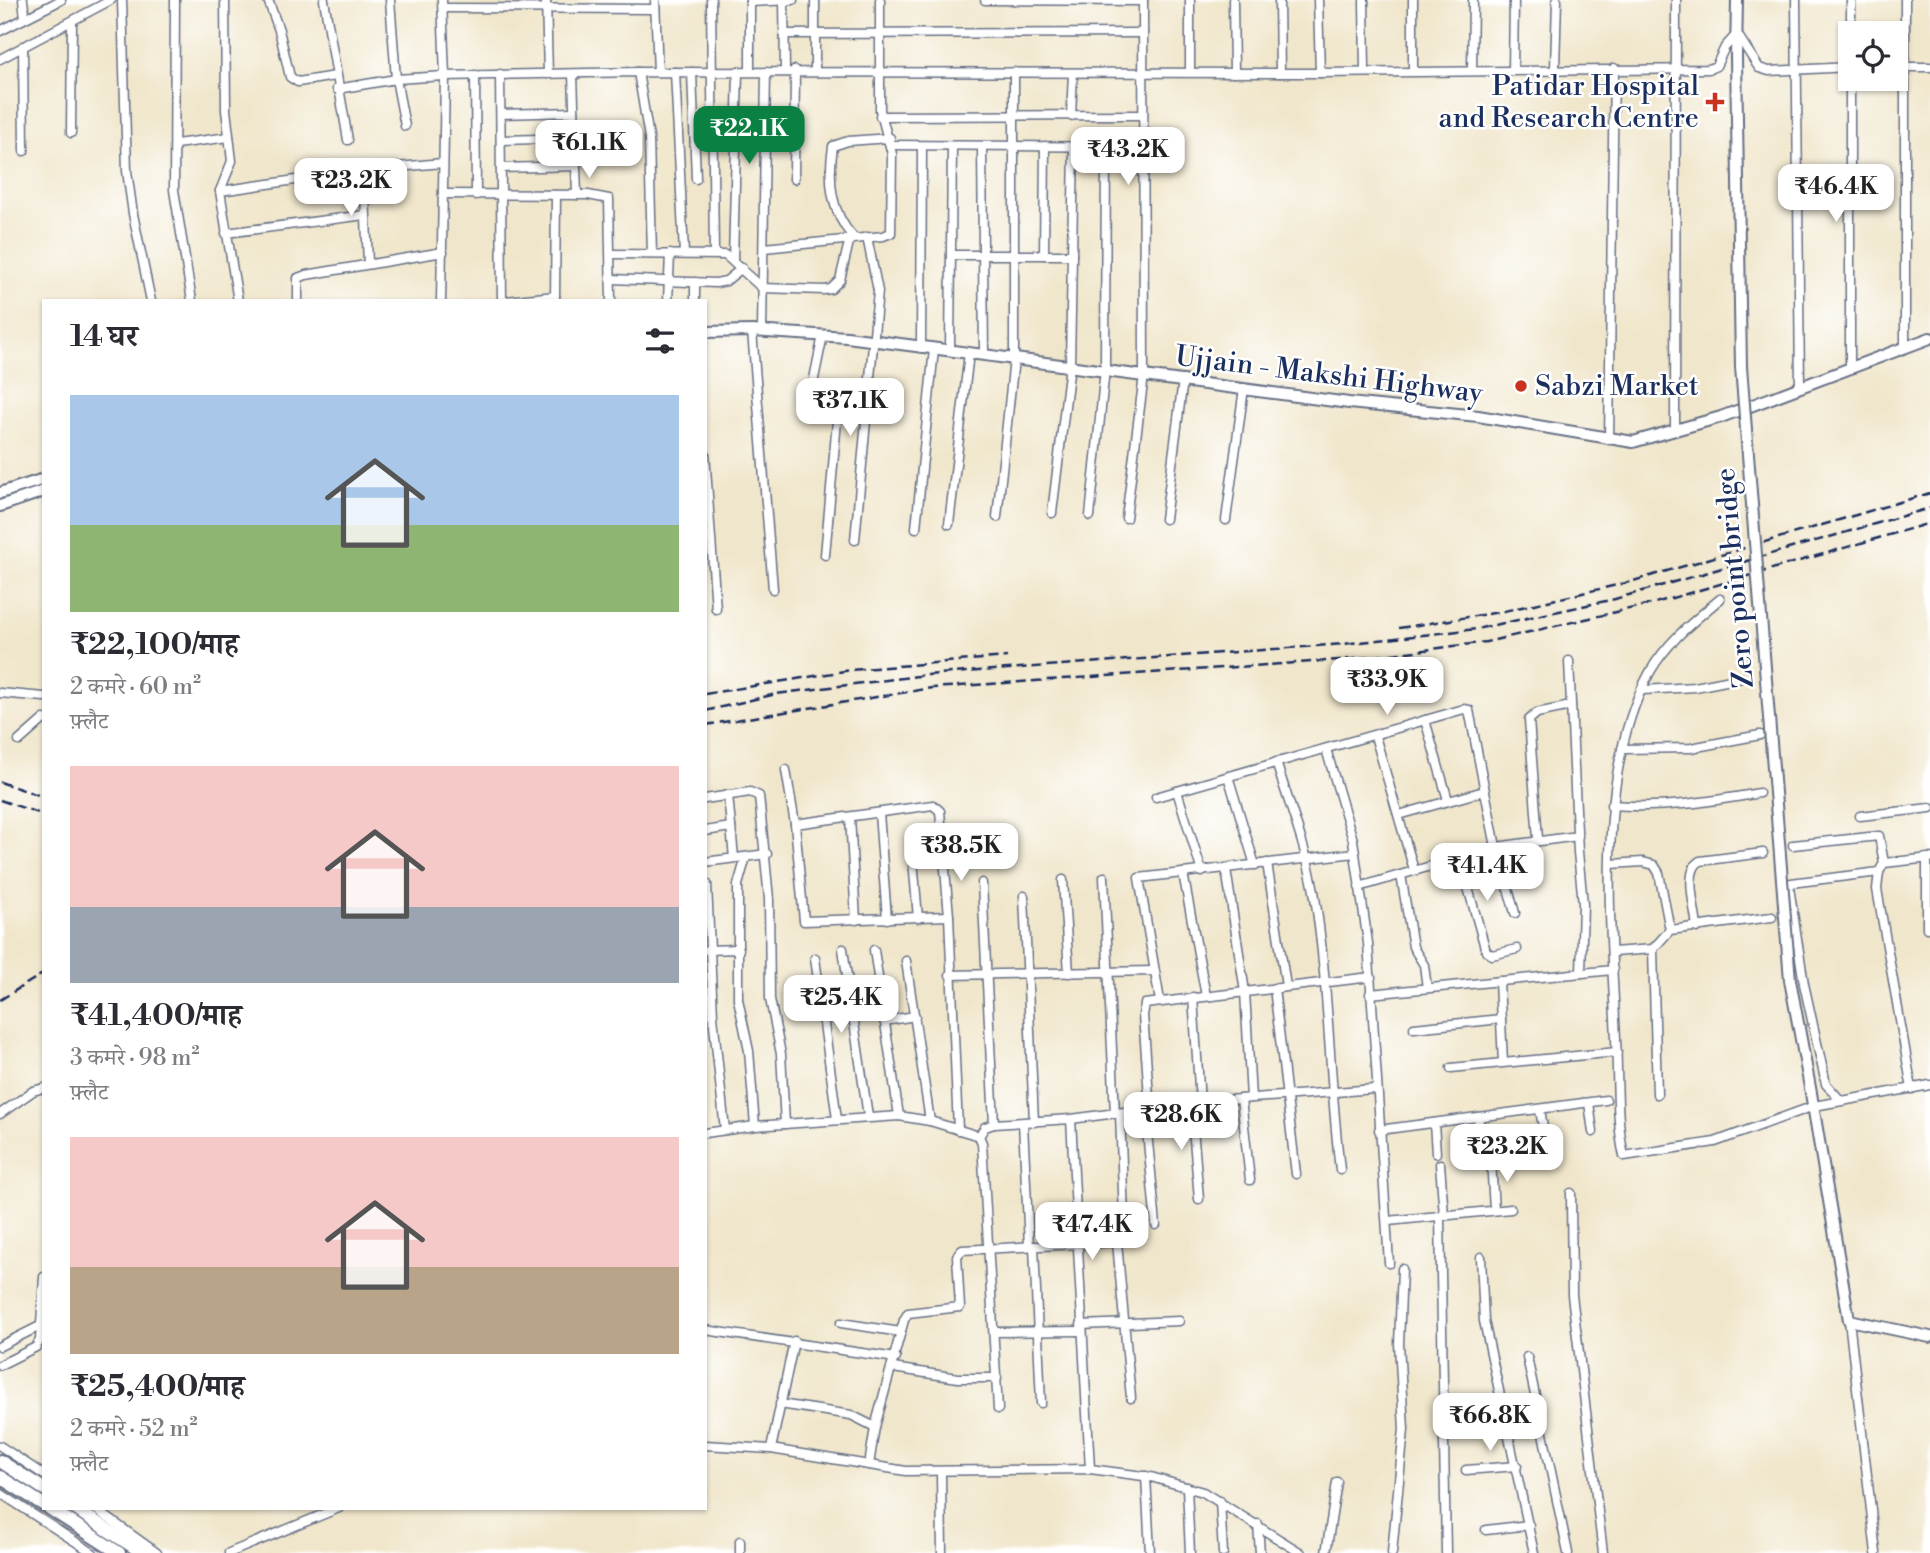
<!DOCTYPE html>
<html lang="hi">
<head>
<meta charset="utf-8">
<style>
	:root { --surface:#fff; --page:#f2f2f3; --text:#2b2b33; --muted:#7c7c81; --accent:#0b8043 }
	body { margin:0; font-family:"Libre Bodoni","Noto Serif Devanagari",serif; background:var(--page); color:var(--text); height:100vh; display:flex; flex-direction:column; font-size:26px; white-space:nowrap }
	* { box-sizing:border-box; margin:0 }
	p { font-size:23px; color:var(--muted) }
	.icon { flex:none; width:38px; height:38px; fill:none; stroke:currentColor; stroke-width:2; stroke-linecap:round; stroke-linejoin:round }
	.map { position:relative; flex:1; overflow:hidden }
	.sheet { position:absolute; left:42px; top:299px; width:665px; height:1211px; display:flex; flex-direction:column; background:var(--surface); border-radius:0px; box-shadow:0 2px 5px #0004 }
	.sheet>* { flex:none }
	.fabs { position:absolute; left:1838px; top:21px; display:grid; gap:14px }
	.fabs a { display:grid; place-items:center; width:70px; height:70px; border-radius:0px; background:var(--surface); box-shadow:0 2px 5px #0004; font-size:35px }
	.price { position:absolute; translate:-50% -60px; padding:0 16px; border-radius:14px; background:#fff; color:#222; font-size:23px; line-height:46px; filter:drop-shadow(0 2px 4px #0008) }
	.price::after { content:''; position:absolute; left:50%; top:42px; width:21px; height:16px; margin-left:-10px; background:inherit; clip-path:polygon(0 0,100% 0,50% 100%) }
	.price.current { background:var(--accent); color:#fff }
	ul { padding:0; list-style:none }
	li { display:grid; align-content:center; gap:14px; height:371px; padding:0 28px }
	li span { display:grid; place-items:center; height:217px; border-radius:0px; color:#555 }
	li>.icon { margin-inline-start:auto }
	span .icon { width:126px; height:126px; fill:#fffc; stroke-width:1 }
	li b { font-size:30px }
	h2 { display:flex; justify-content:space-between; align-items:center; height:84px; padding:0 28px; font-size:30px }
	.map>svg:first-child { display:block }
</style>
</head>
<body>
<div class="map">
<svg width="1930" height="1553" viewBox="0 0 1930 1553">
	<rect width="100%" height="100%" fill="#fff"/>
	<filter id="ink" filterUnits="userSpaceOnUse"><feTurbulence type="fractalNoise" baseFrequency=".0143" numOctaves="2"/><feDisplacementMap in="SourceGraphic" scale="14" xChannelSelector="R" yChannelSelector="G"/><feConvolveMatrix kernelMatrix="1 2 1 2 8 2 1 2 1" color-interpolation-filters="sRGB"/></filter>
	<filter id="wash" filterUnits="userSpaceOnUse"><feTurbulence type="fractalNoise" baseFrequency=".00686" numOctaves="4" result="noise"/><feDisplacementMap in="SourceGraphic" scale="28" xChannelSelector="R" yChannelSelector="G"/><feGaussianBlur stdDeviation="1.57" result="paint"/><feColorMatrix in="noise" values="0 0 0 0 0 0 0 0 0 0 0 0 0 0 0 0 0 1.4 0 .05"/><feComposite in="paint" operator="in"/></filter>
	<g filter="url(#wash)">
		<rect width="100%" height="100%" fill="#f0e6cb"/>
	</g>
	<g filter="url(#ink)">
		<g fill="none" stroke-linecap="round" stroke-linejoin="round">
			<defs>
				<g id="street">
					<path d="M23,0L25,18"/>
					<path d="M122,0L127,171L133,214L151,301"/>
					<path d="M175,0L174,190L192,301"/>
					<path d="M225,0L226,110L232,161L220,191L238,301"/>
					<path d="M268,0L279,30L290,77L298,82L335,76"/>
					<path d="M324,0L348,140"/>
					<path d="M390,0L396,79L405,126"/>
					<path d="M546,0L548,74"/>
					<path d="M655,0L658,72"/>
					<path d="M711,0L714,253"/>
					<path d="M784,0L785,71"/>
					<path d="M985,0L1143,1"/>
					<path d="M1233,0L1234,73"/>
					<path d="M1279,0L1280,73"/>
					<path d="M1318,0L1320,73"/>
					<path d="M1364,0L1365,72"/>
					<path d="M1413,0V71"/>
					<path d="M1796,0L1800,387"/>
					<path d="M750,2L793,0"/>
					<path d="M443,8L655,9"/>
					<path d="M0,31L61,0"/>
					<path d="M1851,33V0"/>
					<path d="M784,34L1143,33"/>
					<path d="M23,46L24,151"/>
					<path d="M0,59L111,0"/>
					<path d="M1895,67H1930"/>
					<path d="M1555,68L1557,0"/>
					<path d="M1513,69L1514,0"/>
					<path d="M1472,70L1473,0"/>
					<path d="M750,71V0"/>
					<path d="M815,71V0"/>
					<path d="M638,72L649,138L652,254"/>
					<path d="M675,72L684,254"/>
					<path d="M692,72L696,179"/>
					<path d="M1190,72V0"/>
					<path d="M500,74L502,301"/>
					<path d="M573,74L577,195"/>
					<path d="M475,75L476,195"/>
					<path d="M337,89L396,79L445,76L638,72L1320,73L1709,69L1716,66L1725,47L1737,34L1759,68L1769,71L1850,67"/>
					<path d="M501,114L574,112"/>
					<path d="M880,116L1142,115"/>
					<path d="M1071,116L1073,73"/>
					<path d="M71,133L72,22"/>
					<path d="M502,140L575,138"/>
					<path d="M176,144L229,137"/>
					<path d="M891,145L1142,147"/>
					<path d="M982,147L984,355"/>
					<path d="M501,168L575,166"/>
					<path d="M364,170L368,264"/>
					<path d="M794,179L795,70"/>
					<path d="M220,191L364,170L443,163"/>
					<path d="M443,194L588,195L609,199L611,301"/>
					<path d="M226,233L365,215"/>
					<path d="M853,237C830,211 828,181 833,146L848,141L890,138"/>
					<path d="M764,248L883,236L891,233L892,154L880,110V0"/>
					<path d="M612,254L725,255L762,288L824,290L831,289L840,280L850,238"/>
					<path d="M951,255H1072"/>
					<path d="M1044,255L1045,146"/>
					<path d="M733,260L738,71"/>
					<path d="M611,279L716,283L726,281L742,268"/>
					<path d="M695,282V301"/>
					<path d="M298,301V278L306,275L443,252"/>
					<path d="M441,301L445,76L442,0"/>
					<path d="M506,301L555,296"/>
					<path d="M555,301L556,195"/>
					<path d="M668,301L670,254"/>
					<path d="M752,331L773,589"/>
					<path d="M762,331L766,72"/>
					<path d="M823,335L808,408L815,413L834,415L837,421L825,555"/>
					<path d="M921,348L922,146"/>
					<path d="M1905,348V0"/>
					<path d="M950,350L952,146"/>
					<path d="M1850,369V79"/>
					<path d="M1675,428L1676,0"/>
					<path d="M1609,440L1614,68"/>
					<path d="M705,454L716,609"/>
					<path d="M1052,513L1070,365L1074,147"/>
					<path d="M1090,516L1105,369L1106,147"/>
					<path d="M997,517L1014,359V72"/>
					<path d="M1126,518L1144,375L1143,0"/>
					<path d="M1165,519L1183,380"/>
					<path d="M1226,520L1244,388"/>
					<path d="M949,524L969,353"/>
					<path d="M916,528L934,349"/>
					<path d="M855,540L878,291L867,237"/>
					<path d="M1720,599C1694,621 1667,642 1650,672C1594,774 1611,926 1616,1039C1618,1075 1616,1122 1624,1156L1715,1142L1814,1106L1930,1085"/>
					<path d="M1569,661L1578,852L1583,904L1581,973"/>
					<path d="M1643,690L1695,687L1741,678"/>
					<path d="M0,693L44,697"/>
					<path d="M1425,720L1448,800"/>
					<path d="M1375,736L1414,870"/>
					<path d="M19,741L44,719"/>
					<path d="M1326,749L1353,840L1368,943L1389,1263"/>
					<path d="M1622,749L1691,748L1760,735"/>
					<path d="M1276,762C1289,804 1306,847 1314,891C1329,983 1329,1077 1340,1170"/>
					<path d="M786,770L795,824L804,921L949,916"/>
					<path d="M1228,776L1255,865"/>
					<path d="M1177,791L1202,872"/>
					<path d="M728,795L734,858"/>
					<path d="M1156,797L1464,709L1469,710L1496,847L1515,913"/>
					<path d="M705,799L750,792L759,796L769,899L770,999L781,1054L785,1124"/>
					<path d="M1611,805C1662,809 1709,802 1759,793"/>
					<path d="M879,813L887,919"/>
					<path d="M1399,815L1484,791"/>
					<path d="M1860,816L1930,808"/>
					<path d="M850,817L856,920"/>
					<path d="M795,824L933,805L940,811L949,916L958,1130"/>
					<path d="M705,831L731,827"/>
					<path d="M911,836L918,918"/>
					<path d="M1538,839L1529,720L1537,713L1571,706"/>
					<path d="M1793,845L1879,836L1884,863"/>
					<path d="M1459,856L1486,951L1492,955L1517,949"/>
					<path d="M746,857L738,885V999L749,1051L755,1126"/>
					<path d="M705,862L767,854"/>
					<path d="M1267,863L1286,986"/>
					<path d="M1611,864L1643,862L1654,865L1659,873L1670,930"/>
					<path d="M1226,869L1245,992L1251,1098"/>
					<path d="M1183,873L1206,996"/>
					<path d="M1401,875L1413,947L1424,965L1427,988"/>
					<path d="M1104,877L1115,1114"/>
					<path d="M1063,880L1069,973"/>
					<path d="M982,883L994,1124"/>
					<path d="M707,884L713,1016L725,1130"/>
					<path d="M1359,887L1496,847L1578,836"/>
					<path d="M1024,896L1034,1122"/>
					<path d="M1697,928C1696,910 1683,871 1700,861L1763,853"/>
					<path d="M1927,928V858"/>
					<path d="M843,949L868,1116"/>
					<path d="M1653,949L1670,930L1772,917"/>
					<path d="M707,950L739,949"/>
					<path d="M874,950L899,1116"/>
					<path d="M1613,952L1653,949L1657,1094"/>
					<path d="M815,958L837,1119"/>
					<path d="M906,961L930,1121"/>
					<path d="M950,975L1154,971"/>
					<path d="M1499,981L1503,1062"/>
					<path d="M1274,988L1296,1174"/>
					<path d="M1370,994L1613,970"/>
					<path d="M1193,997L1200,1102"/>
					<path d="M1160,1001L1139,878L1355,853"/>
					<path d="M884,1021L915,1016"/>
					<path d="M1414,1028L1501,1019"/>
					<path d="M1451,1068L1617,1052"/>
					<path d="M1912,1089L1877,889L1879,872L1884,863L1930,858"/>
					<path d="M1241,1099L1250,1180"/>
					<path d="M1841,1101L1826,1084L1804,984L1789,887L1791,883L1879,872"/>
					<path d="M1589,1103L1593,1132"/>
					<path d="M1191,1104L1199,1199"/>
					<path d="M1150,1110L1143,1015L1145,1004L1371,977"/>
					<path d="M1540,1110L1545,1138"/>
					<path d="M1145,1111L1156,1225"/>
					<path d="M0,1114L33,1091L44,1088"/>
					<path d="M1478,1117L1483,1148"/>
					<path d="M1071,1119L1090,1469"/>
					<path d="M1023,1123L1029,1246"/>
					<path d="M1434,1123L1436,1153"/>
					<path d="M1379,1130L1606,1100"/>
					<path d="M705,1133L755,1126L899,1116L930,1121L979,1136L982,1143L998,1409"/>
					<path d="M979,1136L985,1127L994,1124L1071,1119L1200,1102L1375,1089"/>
					<path d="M1491,1159L1494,1210"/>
					<path d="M1440,1164L1444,1215"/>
					<path d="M1571,1193L1572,1295L1603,1553"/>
					<path d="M1440,1216L1446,1553"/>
					<path d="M1388,1221L1511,1209"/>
					<path d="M1117,1242L1123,1233L1124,1218L1120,1113"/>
					<path d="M1034,1246L1041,1403"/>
					<path d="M1481,1257L1484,1321L1534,1553"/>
					<path d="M1849,1320L1876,1553"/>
					<path d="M841,1323L901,1332"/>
					<path d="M1081,1325L1179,1321"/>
					<path d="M705,1330L896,1358"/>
					<path d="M994,1332L1081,1331"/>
					<path d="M0,1346L42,1325"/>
					<path d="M1527,1357L1568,1553"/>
					<path d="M0,1365L36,1347L40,1340L44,1277"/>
					<path d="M893,1368L958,1378H997"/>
					<path d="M780,1404L851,1415L875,1427"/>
					<path d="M1445,1429L1508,1423"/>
					<path d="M705,1445L771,1449L906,1471L1090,1469L1151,1477L1203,1492L1301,1553"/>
					<path d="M0,1446L44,1475"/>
					<path d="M771,1449L794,1341"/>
					<path d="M869,1465L875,1427L904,1320L908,1313L960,1307L957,1256L962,1250L1117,1242L1131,1398"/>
					<path d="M1466,1470L1517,1466"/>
					<path d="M941,1473L942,1553"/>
					<path d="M1146,1476L1150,1553"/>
					<path d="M1187,1487L1190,1553"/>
					<path d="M0,1493L93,1553"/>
					<path d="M1220,1501L1223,1553"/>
					<path d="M94,1508L157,1553"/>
					<path d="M1258,1524L1260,1553"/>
					<path d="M1486,1530L1529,1525"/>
					<path d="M740,1541V1553"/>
					<path d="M229,1553L339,1508"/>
					<path d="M1326,1553L1337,1482"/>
					<path d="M1392,1553L1404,1429L1399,1344L1402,1269"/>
				</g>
				<g id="secondary">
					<path d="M1736,57L1737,0"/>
					<path d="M705,332L752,331L847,337L1349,403L1478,416L1633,442L1721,417L1930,338"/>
					<path d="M0,493L44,479"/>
					<path d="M0,506L44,491"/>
					<path d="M1811,1093L1849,1320L1930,1337"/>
				</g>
				<g id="primary">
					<path d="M0,1461L44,1489"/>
					<path d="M0,1477L44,1505"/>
					<path d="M49,1508L119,1553"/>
					<path d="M74,1508L143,1553"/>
				</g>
			</defs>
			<use href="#street" stroke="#666f84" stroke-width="11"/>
			<use href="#secondary" stroke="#666f84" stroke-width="14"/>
			<use href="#primary" stroke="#666f84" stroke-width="16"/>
			<use href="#street" stroke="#fff" stroke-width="8"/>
			<use href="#secondary" stroke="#fff" stroke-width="10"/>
			<use href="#primary" stroke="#fff" stroke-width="12"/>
			<g stroke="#1b2f5e" stroke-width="2.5" stroke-dasharray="10 5" stroke-linecap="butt">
				<path d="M1399,628L1500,612L1630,582L1930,493"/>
				<path d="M705,694L851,670L1007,657"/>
				<path d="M705,711L776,694L926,675L1343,644L1476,629L1615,599L1930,508"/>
				<path d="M705,725L932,688L1354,659L1486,642L1655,603L1930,523"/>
				<path d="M0,782L44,797"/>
				<path d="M0,800L44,815"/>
				<path d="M0,1000L44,973"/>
			</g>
			<defs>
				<path id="secondary-bridge" d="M1736,57L1741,367L1790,980L1811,1093"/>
			</defs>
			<use href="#secondary-bridge" stroke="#666f84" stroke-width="14" stroke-linecap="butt"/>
			<use href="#secondary-bridge" stroke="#fff" stroke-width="10"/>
		</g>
	</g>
	<g fill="#c8321e" stroke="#fff" stroke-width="2.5">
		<path d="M1711.5 91.5h7v7h7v7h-7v7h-7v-7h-7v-7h7z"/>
		<circle cx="1521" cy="386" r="7"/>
	</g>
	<g text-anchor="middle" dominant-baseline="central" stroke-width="5" stroke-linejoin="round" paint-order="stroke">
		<g font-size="28" fill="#1b2f5e" stroke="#fff" text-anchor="end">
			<text x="1699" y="86">Patidar Hospital<tspan x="1699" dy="32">and Research Centre</tspan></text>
			<text x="1535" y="386" text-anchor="start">Sabzi Market</text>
		</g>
		<g font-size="28" fill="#1b2f5e" stroke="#fff">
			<text transform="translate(1329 375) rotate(7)">Ujjain - Makshi Highway</text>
			<text transform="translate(1735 578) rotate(-95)">Zero point bridge</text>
		</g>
	</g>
</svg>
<div class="fabs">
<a><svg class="icon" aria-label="locate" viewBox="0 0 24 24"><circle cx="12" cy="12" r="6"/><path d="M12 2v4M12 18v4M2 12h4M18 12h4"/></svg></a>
</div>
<b class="price current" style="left:749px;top:166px">₹22.1K</b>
<b class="price" style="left:589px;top:180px">₹61.1K</b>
<b class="price" style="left:1128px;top:187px">₹43.2K</b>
<b class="price" style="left:351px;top:218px">₹23.2K</b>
<b class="price" style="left:1836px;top:224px">₹46.4K</b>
<b class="price" style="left:850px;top:438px">₹37.1K</b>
<b class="price" style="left:1387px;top:717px">₹33.9K</b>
<b class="price" style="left:961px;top:883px">₹38.5K</b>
<b class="price" style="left:1487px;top:903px">₹41.4K</b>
<b class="price" style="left:841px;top:1035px">₹25.4K</b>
<b class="price" style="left:1181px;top:1152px">₹28.6K</b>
<b class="price" style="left:1507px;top:1184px">₹23.2K</b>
<b class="price" style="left:1092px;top:1262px">₹47.4K</b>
<b class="price" style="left:1490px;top:1453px">₹66.8K</b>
<section class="sheet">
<h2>14 घर<svg class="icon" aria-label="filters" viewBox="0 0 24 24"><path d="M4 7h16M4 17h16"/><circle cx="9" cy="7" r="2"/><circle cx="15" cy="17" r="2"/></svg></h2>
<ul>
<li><span style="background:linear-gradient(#a9c7e8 60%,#8fb573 0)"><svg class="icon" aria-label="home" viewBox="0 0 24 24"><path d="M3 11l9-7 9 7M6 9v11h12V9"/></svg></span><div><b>₹22,100/माह</b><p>2 कमरे · 60 m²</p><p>फ़्लैट</p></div></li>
<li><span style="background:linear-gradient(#f6c9c9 65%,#9aa5b1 0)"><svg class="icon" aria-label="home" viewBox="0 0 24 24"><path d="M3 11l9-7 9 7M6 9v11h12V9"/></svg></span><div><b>₹41,400/माह</b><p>3 कमरे · 98 m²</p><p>फ़्लैट</p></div></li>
<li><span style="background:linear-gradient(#f6c9c9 60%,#b9a48a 0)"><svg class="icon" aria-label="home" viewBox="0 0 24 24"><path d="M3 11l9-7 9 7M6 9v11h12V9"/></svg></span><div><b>₹25,400/माह</b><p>2 कमरे · 52 m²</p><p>फ़्लैट</p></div></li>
</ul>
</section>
</div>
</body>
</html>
